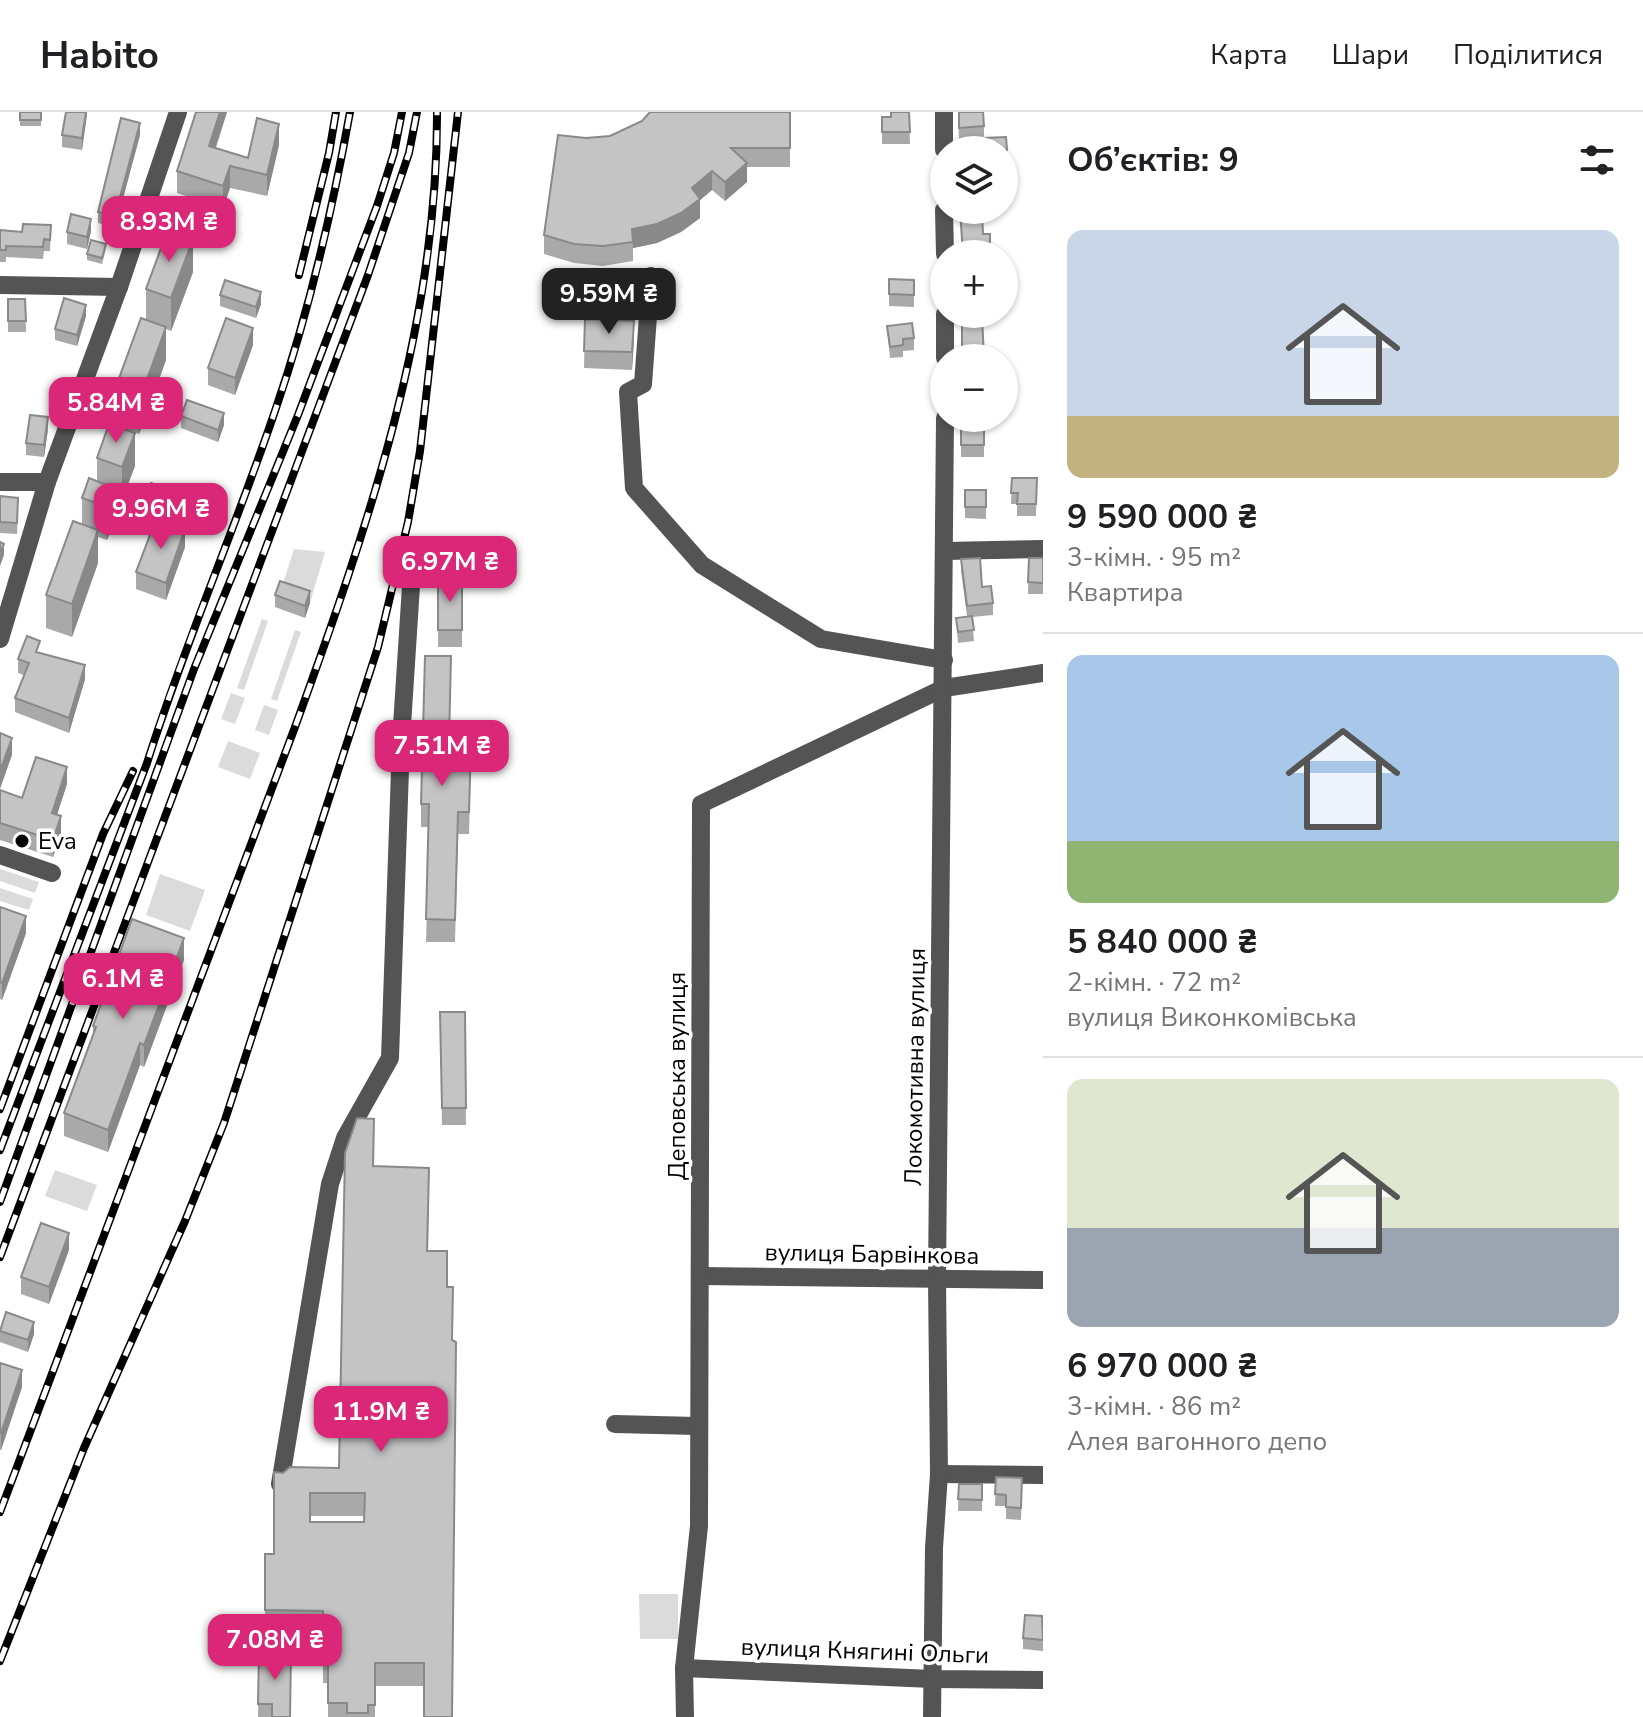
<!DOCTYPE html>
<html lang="uk">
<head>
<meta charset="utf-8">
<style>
	:root { --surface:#fff; --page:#f6f6f6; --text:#202124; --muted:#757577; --line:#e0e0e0; --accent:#db2777 }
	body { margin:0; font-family:"Nunito Sans",sans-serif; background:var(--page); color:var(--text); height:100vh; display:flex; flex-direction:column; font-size:30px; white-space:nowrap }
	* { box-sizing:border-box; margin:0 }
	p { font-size:26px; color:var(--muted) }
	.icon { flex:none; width:44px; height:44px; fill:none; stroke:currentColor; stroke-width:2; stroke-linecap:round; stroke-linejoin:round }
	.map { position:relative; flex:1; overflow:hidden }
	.drawer { display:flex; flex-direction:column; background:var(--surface); width:600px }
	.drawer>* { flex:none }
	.buttons { position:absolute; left:930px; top:24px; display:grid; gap:16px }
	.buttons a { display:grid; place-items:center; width:88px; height:88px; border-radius:50%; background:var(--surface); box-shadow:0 2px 6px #0004; font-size:40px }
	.price { position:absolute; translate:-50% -68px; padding:0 18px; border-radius:16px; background:var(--accent); color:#fff; font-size:26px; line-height:52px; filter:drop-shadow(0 2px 4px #0008) }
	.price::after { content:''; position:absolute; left:50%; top:48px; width:24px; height:18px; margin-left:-12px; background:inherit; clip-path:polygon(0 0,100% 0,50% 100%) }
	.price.current { background:#222; color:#fff }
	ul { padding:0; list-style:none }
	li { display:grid; align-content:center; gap:16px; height:424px; padding:0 24px }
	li+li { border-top:2px solid var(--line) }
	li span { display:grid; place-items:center; height:248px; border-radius:16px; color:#555 }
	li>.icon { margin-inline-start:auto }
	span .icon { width:144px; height:144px; fill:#fffc; stroke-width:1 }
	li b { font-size:34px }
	h2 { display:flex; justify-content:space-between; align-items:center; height:96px; padding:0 24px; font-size:34px }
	header { display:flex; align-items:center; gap:48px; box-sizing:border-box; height:112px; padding:0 40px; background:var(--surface); border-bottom:2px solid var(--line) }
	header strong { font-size:38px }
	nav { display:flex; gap:44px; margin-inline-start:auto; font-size:28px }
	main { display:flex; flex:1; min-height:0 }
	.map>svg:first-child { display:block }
</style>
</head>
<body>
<header>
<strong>Habito</strong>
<nav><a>Карта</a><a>Шари</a><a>Поділитися</a></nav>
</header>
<main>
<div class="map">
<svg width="1043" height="1605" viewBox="0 0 1043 1605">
	<rect width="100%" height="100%" fill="#fff"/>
	<g fill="#dbdbdb">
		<path d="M294,437L325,440L310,491L280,481Z"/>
		<path d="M262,507L268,509L244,578L237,576Z"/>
		<path d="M295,518L301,520L277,589L271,587Z"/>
		<path d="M231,581L245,586L235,612L221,607Z"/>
		<path d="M264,593L278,598L269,623L255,618Z"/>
		<path d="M228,629L260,641L250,667L218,655Z"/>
		<path d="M0,757L39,770L35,781L0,769Z"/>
		<path d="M160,762L205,778L190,819L146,803Z"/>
		<path d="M0,776L33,787L29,798L0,789Z"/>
		<path d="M55,1058L97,1073L87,1099L45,1084Z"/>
		<path d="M639,1482H678V1527H640Z"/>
	</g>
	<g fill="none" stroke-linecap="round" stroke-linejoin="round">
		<g stroke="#545454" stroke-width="18">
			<path d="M944,0V38"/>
			<path d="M944,98L945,142"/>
			<path d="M651,164L643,272L628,280L634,376L702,453L821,527L944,548"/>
			<path d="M0,173L119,175"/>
			<path d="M945,202V246"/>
			<path d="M0,370H47"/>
			<path d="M945,439L1043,437"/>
			<path d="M0,527L47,370L119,175L178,0"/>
			<path d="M0,743L52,761"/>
			<path d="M700,1164L1043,1168"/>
			<path d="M615,1312L697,1314"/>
			<path d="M939,1362L1043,1363"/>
			<path d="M280,1372L330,1072L345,1026L390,946L401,629L411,474"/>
			<path d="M684,1556L932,1567L1043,1568"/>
			<path d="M685,1605L684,1556L699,1414L701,692L944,576L1043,561"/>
			<path d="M932,1605L934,1436L939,1362L937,1167L945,306"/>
		</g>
		<defs>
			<g id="rail">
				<path d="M299,163L329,41L336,0"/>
				<path d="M0,997L103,722L133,659"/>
				<path d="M0,1038L147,651C185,531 236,415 276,296C309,200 332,100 350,0"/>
				<path d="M0,1090L194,557L298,303L377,94L394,41L402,0"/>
				<path d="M0,1145L368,163L409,41L417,0"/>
				<path d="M0,1400L295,615C367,417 438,213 437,0"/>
				<path d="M0,1549L84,1336L185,1109L224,1011L378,535L408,410L420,339L458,0"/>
			</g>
		</defs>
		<use href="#rail" stroke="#000" stroke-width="8"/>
		<use href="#rail" stroke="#fff" stroke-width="5" stroke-dasharray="15" stroke-linecap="butt"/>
	</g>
	<g fill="#a9a9a9" fill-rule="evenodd">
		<rect x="20" y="0" width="21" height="14"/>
		<path d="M87,0L82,38L62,35V23Z"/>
		<path d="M227,0L216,36L248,46L279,33L267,84L230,76L223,96L177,81V59Z"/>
		<path d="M790,0V55H747V70L725,89L712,78L700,88V106L681,120L657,131L633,136V149L603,154L574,151L544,142V123L586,26L610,24L642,9Z"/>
		<path d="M909,0L910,32H882V5H891Z"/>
		<path d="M958,0L984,14V26L959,27Z"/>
		<path d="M140,23L115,116L98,111V100Z"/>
		<path d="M1006,25L1007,50H1004V38Z"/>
		<path d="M960,98L983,122H990V142H963Z"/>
		<path d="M51,113L50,139H44L43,147L6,145V150H0V118L22,120Z"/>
		<path d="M91,119L87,137L67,132V120Z"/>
		<path d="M106,137L102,152L87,148V142Z"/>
		<path d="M193,160L171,219L166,217V248L139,322L114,313V280L146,208V177Z"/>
		<path d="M914,168V195L889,194V182Z"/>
		<path d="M220,183L261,192L256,206L220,194Z"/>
		<path d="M8,187H25L26,220H8Z"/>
		<path d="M86,204L77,234L55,228V217Z"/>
		<path d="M585,207L634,226L632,258L584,256Z"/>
		<path d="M887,214L914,226V238L903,239V245L890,246Z"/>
		<path d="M253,233L235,283L208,273V256Z"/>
		<path d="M181,304L224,313L218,330L181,316Z"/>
		<rect x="961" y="316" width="23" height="29"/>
		<path d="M48,317L44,345L26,343V331Z"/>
		<path d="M97,346L135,354L122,388L114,385V409L107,428L98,425V451L72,525L46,516V483L82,412V386L97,369Z"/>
		<path d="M1012,366H1037L1036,404H1017V392H1011Z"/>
		<path d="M965,378H986V407L965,406Z"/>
		<path d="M0,384L18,398L17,422L0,421Z"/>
		<path d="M146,384L191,397L186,410L146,396Z"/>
		<path d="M185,435L166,488L136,477V460Z"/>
		<path d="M1029,446H1043V482H1028Z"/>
		<path d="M961,447L993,491V503L972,505L974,529L958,531L956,506L967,504L961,459Z"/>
		<rect x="438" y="466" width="24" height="69"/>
		<path d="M275,483L310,491L305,506L275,495Z"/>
		<path d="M40,541L85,567L69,621L15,600V586L24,563L18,561V547Z"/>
		<path d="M451,567L449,629L471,652L469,722H458L455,830H426L429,715H421V692Z"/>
		<path d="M67,672L57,702L61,721L53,745L0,728V678L22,686Z"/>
		<path d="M0,795L26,821L2,888L0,887Z"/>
		<path d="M184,848L144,955L140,953L108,1040L64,1024V1001L93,924V914Z"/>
		<path d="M440,900H465L466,1013H442Z"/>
		<path d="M373,1054L429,1078L428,1139L424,1574H375V1605H328V1571H323V1522L265,1521V1442H274L283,1361L339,1356ZM310,1404H364V1410H310Z"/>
		<path d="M69,1138L49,1192L21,1182V1165Z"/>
		<path d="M0,1217L34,1222L28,1240L0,1230Z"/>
		<path d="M0,1251L22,1275L1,1338H0Z"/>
		<path d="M996,1365L1022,1378L1021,1408L1006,1407V1394H995Z"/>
		<path d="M959,1372H982V1399H958Z"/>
		<path d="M1042,1507H1043V1539L1023,1537V1526Z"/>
		<path d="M259,1540L290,1605H258Z"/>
	</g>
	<g fill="#898989">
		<path d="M86,0H87V3L82,38V26Z"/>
		<path d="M220,0H227L209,55V34Z"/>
		<path d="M140,11V23L115,116V104Z"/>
		<path d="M279,12V33L267,84V63Z"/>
		<path d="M747,51V70L725,89V70Z"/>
		<path d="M230,54V76L223,96V74Z"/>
		<path d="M712,59V78L700,88V106L681,120L657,131L633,136L632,117L692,76Z"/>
		<path d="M91,107V119L87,137V125Z"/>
		<path d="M193,127V160L171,219V186Z"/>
		<path d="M261,180V192L256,206V195Z"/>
		<path d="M86,193V204L77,234V223Z"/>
		<path d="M634,209V226L632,258V240Z"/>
		<path d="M166,215V248L139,322V289Z"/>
		<path d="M253,216V233L235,283V266Z"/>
		<path d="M224,301V313L218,330V318Z"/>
		<path d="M48,305V317L44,345V333Z"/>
		<path d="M135,321V354L122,388V355Z"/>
		<path d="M114,376V409L107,428V395Z"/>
		<path d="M191,385V397L186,410V399Z"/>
		<path d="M185,417V435L166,488V471Z"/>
		<path d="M98,418V451L72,525V492Z"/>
		<path d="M4,432V443L0,454V442Z"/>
		<path d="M310,479V491L305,506V494Z"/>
		<path d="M85,553V567L69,621V606Z"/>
		<path d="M12,626V643L0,677V659Z"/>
		<path d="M67,655V672L52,718V701Z"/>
		<path d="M61,704V721L53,745V728Z"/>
		<path d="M26,804V821L2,888V871Z"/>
		<path d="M184,826V848L144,955V933Z"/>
		<path d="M140,931V953L108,1040V1018Z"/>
		<path d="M69,1121V1138L49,1192V1175Z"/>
		<path d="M34,1210V1222L28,1240V1228Z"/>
		<path d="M22,1258V1275L1,1338V1321Z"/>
	</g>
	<g fill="#c4c4c4" stroke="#898989" stroke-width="2" fill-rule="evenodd">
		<rect x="20" y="0" width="21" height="8"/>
		<path d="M66,0H86L82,26L62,23Z"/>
		<path d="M196,0H220L209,34L248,46L257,6L279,12L267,63L230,54L223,74L177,59Z"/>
		<path d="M650,0H790V36H731L747,51L725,70L712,59L692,76L700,87L681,101L657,112L632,117L633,130L603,134L574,132L544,123L558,23L586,26L610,24L642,9Z"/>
		<path d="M891,0H909L910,20H882V5H891Z"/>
		<path d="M959,0H983L984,14L959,16Z"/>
		<path d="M121,6L140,11L115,104L98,100Z"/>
		<path d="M1006,25L1007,38H985L984,26Z"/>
		<path d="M960,98H982L983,122H990V138H983V142H963Z"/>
		<path d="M71,102L91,107L87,125L67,120Z"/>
		<path d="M23,112L51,113L50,128L44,127L43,135L6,134V138H0V118L22,120Z"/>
		<path d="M167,120L193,127L171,186L146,177Z"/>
		<path d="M91,128L106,132L102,146L87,142Z"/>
		<path d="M889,167L914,168V183L889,182Z"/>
		<path d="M225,168L261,180L256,195L220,183Z"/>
		<path d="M64,186L86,193L77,223L55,217Z"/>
		<path d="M8,187H25L26,209H8Z"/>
		<path d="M962,202H976L977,204H982L984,246H962Z"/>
		<path d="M141,206L166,215L139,289L114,280Z"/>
		<path d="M226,206L253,216L235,266L208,256Z"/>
		<path d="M585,207L634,209L632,240L584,239Z"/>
		<path d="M912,211L914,226L903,227V233L890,235L887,214Z"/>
		<path d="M187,288L224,301L218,318L181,304Z"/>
		<path d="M30,303L48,305L44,333L26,331Z"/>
		<path d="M109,312L135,321L122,355L97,346Z"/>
		<rect x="961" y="316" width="23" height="17"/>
		<path d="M89,366L114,376L107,395L82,386Z"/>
		<path d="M1012,366H1037L1036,392H1017L1018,381H1011Z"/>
		<path d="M151,371L191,385L186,399L146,384Z"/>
		<rect x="965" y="378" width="21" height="17"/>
		<path d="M0,384L18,386L17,411L0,410Z"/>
		<path d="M156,407L185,417L166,471L136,460Z"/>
		<path d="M73,409L98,418L72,492L46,483Z"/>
		<path d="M0,430L4,432L0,442Z"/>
		<path d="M980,446L982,475L991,474L993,491L967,494L961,447Z"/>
		<path d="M1029,446H1043V471L1028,470Z"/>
		<rect x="438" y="466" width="24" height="52"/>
		<path d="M280,469L310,479L305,494L275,483Z"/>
		<path d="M972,504L974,518L958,520L956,506Z"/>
		<path d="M27,524L40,529L36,540L85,553L69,606L15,586L29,551L18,547Z"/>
		<path d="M425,544H451L449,629H471L469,700H458L455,808L426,807L429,692H421Z"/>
		<path d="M0,621L12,626L0,659Z"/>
		<path d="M36,645L67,655L52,701L61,704L53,728L0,711V678L22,686Z"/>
		<path d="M0,795L26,804L2,871L0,870Z"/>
		<path d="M132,807L184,826L144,933L140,931L108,1018L64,1001L96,915L93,914Z"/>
		<path d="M440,900H465L466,996H442Z"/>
		<path d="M357,1006L374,1007L373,1054L429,1056L427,1139H447V1175H453L452,1228L456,1230L452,1605H424V1551H375V1593H368V1601H347V1591H328V1549L323,1548V1499L265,1498V1442H274V1360L283,1361L290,1355L339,1356L345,1041ZM310,1381H365L364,1410H310Z"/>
		<path d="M41,1111L69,1121L49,1175L21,1165Z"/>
		<path d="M6,1200L34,1210L28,1228L0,1219Z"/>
		<path d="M0,1251L22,1258L1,1321L0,1320Z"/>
		<path d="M996,1365L1022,1366L1021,1396L1006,1395V1383L995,1382Z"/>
		<path d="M959,1372H982V1388L958,1387Z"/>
		<path d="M1025,1503L1042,1504L1043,1528L1023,1526Z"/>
		<path d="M259,1540L291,1541L290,1605H272V1592H258Z"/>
	</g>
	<circle fill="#000" stroke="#fff" stroke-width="3" cx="22" cy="729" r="8"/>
	<g text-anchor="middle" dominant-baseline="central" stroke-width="7" stroke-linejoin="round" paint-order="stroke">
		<g font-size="24" fill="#000" stroke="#fff" text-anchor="start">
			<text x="38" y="729">Eva</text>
		</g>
		<g font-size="24" fill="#000" stroke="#fff">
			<text transform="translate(915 955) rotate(-89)">Локомотивна вулиця</text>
			<text transform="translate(677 964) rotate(-90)">Деповська вулиця</text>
			<text transform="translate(872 1142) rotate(1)">вулиця Барвінкова</text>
			<text transform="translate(865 1539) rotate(2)">вулиця Княгині Ольги</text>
		</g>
	</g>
</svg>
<div class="buttons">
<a><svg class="icon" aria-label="layers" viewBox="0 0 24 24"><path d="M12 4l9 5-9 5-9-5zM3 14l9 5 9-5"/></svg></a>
<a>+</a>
<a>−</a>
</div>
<b class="price" style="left:169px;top:152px">8.93M ₴</b>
<b class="price current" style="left:609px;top:224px">9.59M ₴</b>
<b class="price" style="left:116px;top:333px">5.84M ₴</b>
<b class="price" style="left:161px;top:439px">9.96M ₴</b>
<b class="price" style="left:450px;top:492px">6.97M ₴</b>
<b class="price" style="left:442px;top:676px">7.51M ₴</b>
<b class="price" style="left:123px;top:909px">6.1M ₴</b>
<b class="price" style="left:381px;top:1342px">11.9M ₴</b>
<b class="price" style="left:275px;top:1570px">7.08M ₴</b>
</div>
<section class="drawer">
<h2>Об’єктів: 9<svg class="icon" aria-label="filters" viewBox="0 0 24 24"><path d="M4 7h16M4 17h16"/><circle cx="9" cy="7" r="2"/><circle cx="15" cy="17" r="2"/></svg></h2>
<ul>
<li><span style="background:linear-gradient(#c9d6e8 75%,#c2b280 0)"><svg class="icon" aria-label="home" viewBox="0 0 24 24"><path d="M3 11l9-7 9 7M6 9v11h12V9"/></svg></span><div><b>9 590 000 ₴</b><p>3-кімн. · 95 m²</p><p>Квартира</p></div></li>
<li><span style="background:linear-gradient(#a9c7e8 75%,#8fb573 0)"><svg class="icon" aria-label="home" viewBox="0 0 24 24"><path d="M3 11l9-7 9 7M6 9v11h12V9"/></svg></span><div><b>5 840 000 ₴</b><p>2-кімн. · 72 m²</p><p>вулиця Виконкомівська</p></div></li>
<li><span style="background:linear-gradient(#dfe7d0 60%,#9aa5b1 0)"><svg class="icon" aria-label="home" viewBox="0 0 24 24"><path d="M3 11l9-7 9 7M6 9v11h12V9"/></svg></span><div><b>6 970 000 ₴</b><p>3-кімн. · 86 m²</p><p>Алея вагонного депо</p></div></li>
</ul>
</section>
</main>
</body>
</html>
